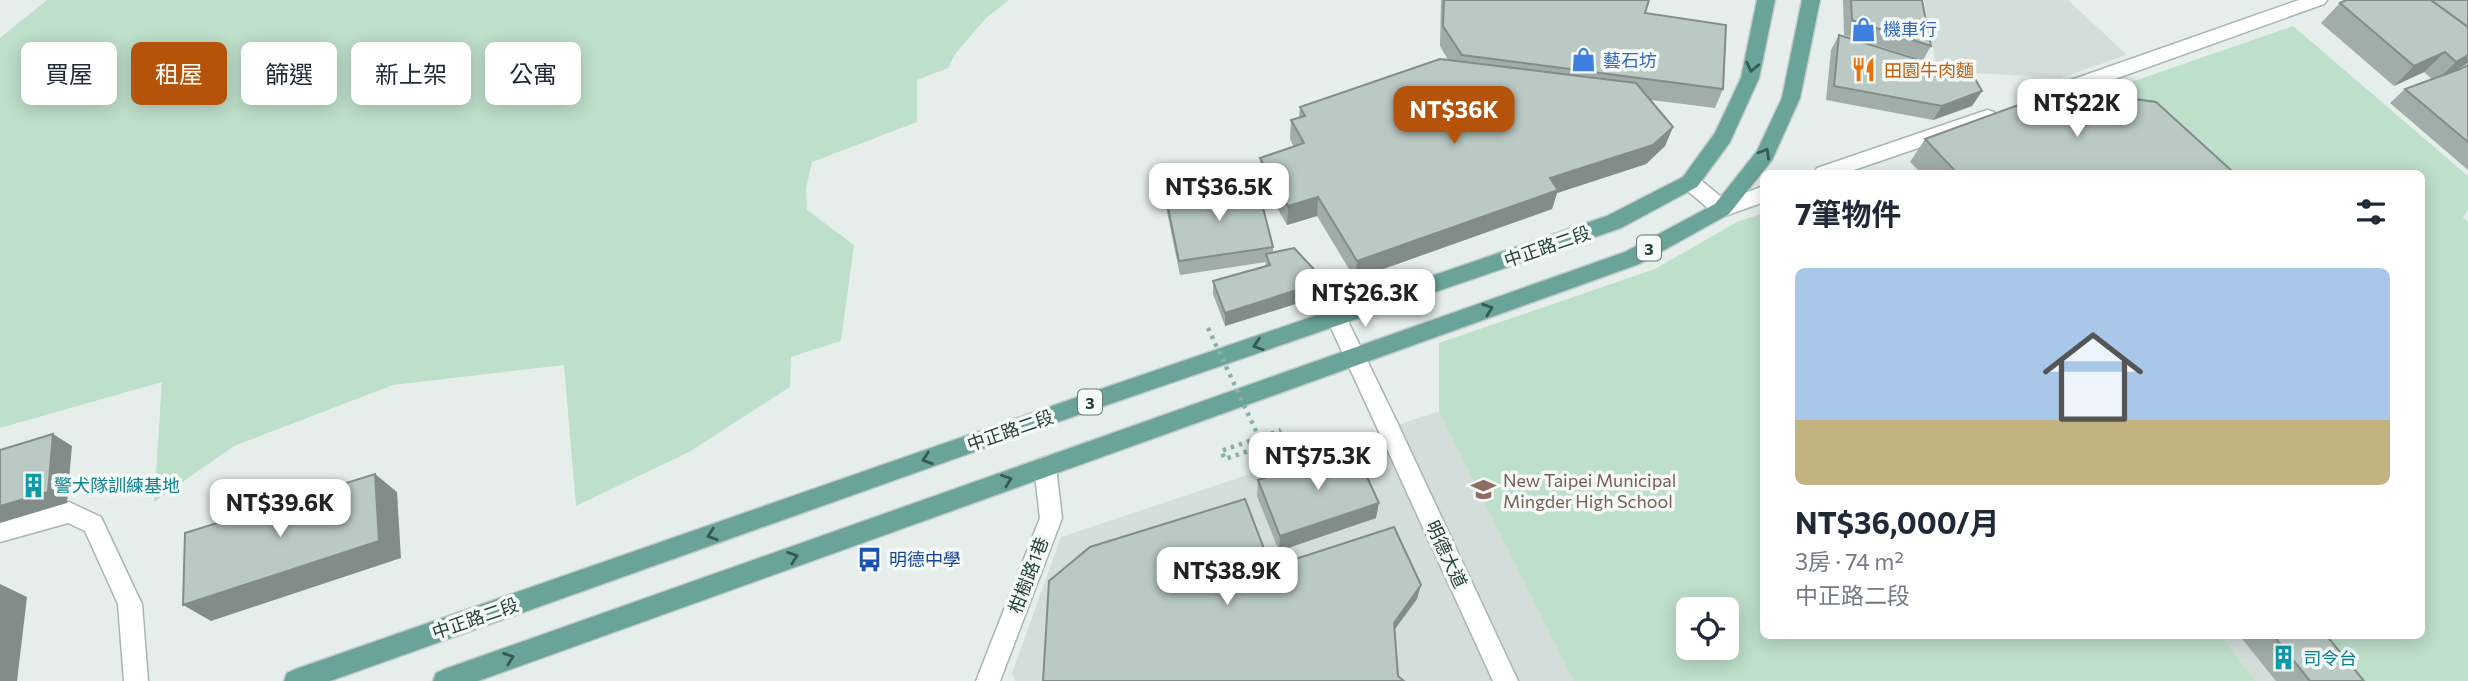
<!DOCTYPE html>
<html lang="zh-TW">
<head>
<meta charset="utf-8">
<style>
	:root { --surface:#fff; --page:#f2f2f3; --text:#1f2937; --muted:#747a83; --line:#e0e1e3; --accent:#b45309 }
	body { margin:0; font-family:Commissioner,"Noto Sans TC",sans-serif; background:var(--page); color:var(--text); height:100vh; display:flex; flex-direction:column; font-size:26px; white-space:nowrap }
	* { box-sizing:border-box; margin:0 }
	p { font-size:23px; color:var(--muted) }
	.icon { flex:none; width:38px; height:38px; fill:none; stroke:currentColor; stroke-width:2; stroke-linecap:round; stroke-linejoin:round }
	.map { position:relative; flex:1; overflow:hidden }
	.side { position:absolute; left:1760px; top:170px; width:665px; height:469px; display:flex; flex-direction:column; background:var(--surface); border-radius:10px; box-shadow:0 4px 18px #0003 }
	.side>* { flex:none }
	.banner { position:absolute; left:21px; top:42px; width:665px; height:63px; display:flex; gap:14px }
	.tools { position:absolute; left:1676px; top:597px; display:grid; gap:14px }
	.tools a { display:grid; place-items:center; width:63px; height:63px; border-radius:10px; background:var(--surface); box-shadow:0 4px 18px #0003; font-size:35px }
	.price { position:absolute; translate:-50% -60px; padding:0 16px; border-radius:14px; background:#fff; color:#222; font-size:23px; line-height:46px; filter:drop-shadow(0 2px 4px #0008) }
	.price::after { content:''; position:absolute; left:50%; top:42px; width:21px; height:16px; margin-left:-10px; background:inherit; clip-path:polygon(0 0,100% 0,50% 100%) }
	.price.selected { background:var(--accent); color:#fff }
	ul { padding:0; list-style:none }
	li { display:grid; align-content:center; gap:14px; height:371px; padding:0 35px }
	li+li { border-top:2px solid var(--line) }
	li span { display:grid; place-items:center; height:217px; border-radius:10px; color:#555 }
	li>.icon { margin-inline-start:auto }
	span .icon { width:126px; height:126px; fill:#fffc; stroke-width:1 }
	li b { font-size:30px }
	h2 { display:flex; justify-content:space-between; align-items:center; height:84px; padding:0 35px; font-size:30px }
	.chip { padding:0 24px; border-radius:10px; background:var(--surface); box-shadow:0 4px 18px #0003; font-size:24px; line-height:63px }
	.chip.selected { background:var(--accent); color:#fff }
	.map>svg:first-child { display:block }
</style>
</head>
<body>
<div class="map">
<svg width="2468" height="681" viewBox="0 0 2468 681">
	<rect width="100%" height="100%" fill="#e5eeeb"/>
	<g fill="#d3deda" fill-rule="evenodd">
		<path d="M1924,0H2068L2127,55L2060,78L1937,71Z"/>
		<path d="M1764,303V635H2298L2336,681H1015L1012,673L1061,537ZM1689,609H1727V648H1689Z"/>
	</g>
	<g fill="#bedfca" fill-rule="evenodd">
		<path d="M47,0H1009L987,17L955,54L948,68L917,80V122L812,162L806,188L807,210L854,245L841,341L791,357L790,387L689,452L576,506L564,365L393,385L234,446L154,502L162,382L0,428V38Z"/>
		<path d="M2293,26L2468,176V211L2463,217L2468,222V681H2336L2298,635H2422V173H2189L2045,112Z"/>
		<path d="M1764,213V635H2220L2255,681H1574L1439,411V343L1655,269L1737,222ZM1689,609H1727V648H1689Z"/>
	</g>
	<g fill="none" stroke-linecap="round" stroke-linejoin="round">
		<defs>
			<g id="service">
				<path d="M1388,417L1396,420L1518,681H1493L1377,427L1380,420Z"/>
				<path d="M1045,457L1053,460L1056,467L1062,518L1000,681H976L1040,518L1034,467L1037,460Z"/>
				<path d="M69,502L101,517L138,596L142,604L148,681H124L118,604L85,531L68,523L0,542V520Z"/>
			</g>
			<g id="minor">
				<path d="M2299,0H2327L2324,4L2045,104H2031L2029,99L2031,94Z"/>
				<path d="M1987,110L1994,112L1996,117L1994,122L1845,173H1814L1817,168Z"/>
				<path d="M1690,174L1697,177L1725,200L1764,186V202L1722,217L1715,214L1683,187L1680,182L1683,177Z"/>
				<path d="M1337,310L1344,313L1396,420L1399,427L1396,434L1388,437L1380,434L1327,319L1330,313Z"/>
			</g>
			<g id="primary">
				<path d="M1757,0H1775L1759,78L1730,142L1697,187L1621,228L1072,417L330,681H284L287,673L296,669L1072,399L1607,216L1683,177L1715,133L1741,78Z"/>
				<path d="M1802,0H1820L1800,98L1772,160L1729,214L1639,264L478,681H433L436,673L445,669L1625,252L1715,204L1757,151L1782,98Z"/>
			</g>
		</defs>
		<use href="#service" stroke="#a7b6b3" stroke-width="3"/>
		<use href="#minor" stroke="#a7b6b3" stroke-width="3"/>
		<use href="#primary" stroke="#c2cac8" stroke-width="3"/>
		<path stroke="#85b1a8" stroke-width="4.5" stroke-dasharray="3.5 5" stroke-linecap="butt" d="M1263,446L1225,459L1221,451L1281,430"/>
		<use href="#service" fill="#fff" fill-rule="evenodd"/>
		<use href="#minor" fill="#fff" fill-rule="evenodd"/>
		<use href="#primary" fill="#69a39a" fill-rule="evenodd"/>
		<path stroke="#85b1a8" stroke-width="4.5" stroke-dasharray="3.5 5" stroke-linecap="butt" d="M1208,328L1263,446"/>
	</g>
	<g fill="#a0ada9">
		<path d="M1441,0H1649L1645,13L1723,89L1715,108L1651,100L1673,127L1665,146L1646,164L1557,193L1552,209L1355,279L1317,216L1287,225L1259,177L1260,158L1294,147L1290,139L1291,120L1299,117L1300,107L1448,60L1440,46Z"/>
		<path d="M1843,0H1922L1931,46L1923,60L1844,35Z"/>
		<path d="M2340,3L2468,63L2451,73L2468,65V170L2390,103L2405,89L2432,79L2424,72L2394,86L2321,23Z"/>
		<path d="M1839,35L1982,91L1972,106L1933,120L1826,100L1831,50Z"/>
		<path d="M1925,139L2229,173H1921L1910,162Z"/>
		<path d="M1166,198L1273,247V252L1324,295L1225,326L1213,294V281L1265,266L1266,262L1180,275L1167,212Z"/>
		<path d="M1258,480L1376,518L1279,551L1257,496Z"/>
		<path d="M2239,635H2326L2364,681H2276Z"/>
	</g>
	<g fill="#828d89">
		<path d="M2445,52L2424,72L2394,86L2414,66Z"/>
		<path d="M2468,55V63L2435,82L2456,62Z"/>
		<path d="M1982,91L1972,106L1933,120L1942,106Z"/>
		<path d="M1673,127L1665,146L1646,164L1557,193L1552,209L1355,279L1357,261L1550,178Z"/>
		<path d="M1318,197L1317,216L1287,225L1288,206Z"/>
		<path d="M1325,281L1324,295L1225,326V313Z"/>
		<path d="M53,434L72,446L67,503L0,523V506Z"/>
		<path d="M375,474L397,492L401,558L211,621L183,605Z"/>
		<path d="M1379,503L1376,518L1279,551L1280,536Z"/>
		<path d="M0,584L27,597L17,681H0Z"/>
		<path d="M1421,585L1417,599L1390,636L1394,623Z"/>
	</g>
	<g fill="#bac9c4" stroke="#828d89" stroke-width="2">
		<path d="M1444,0H1649L1645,13L1726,25L1723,89L1462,55L1443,26Z"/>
		<path d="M1851,0H1922L1931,46L1852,20Z"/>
		<path d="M2346,0H2431L2468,27V55L2456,62L2445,52L2414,66L2340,3Z"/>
		<path d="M2431,0H2468V27Z"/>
		<path d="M1839,35L1974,77L1982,91L1942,106L1834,86Z"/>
		<path d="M1440,59L1636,83L1673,127L1653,145L1550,178L1558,190L1357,261L1318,197L1288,206L1260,158L1304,143L1291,120L1305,116L1300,107Z"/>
		<path d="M2468,65V142L2405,89L2460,69Z"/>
		<path d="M2062,89L2156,102L2232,171L2228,173H1957L1925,139Z"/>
		<path d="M1257,184L1273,247L1179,261L1166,198Z"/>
		<path d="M1294,248L1325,281L1225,313L1213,281L1270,265L1266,254Z"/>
		<path d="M53,434L48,492L0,506V450Z"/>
		<path d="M1354,449L1379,503L1280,536L1258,480Z"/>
		<path d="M375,474L379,541L183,605L185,533Z"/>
		<path d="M1245,499L1271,567L1394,527L1421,585L1394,623L1398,676L1404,681H1043L1049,581L1090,547Z"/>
		<path d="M2273,635H2326L2364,681H2310Z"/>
	</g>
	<defs><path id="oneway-chevron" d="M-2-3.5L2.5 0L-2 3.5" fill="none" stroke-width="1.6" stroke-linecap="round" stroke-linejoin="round" transform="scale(1.75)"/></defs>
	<g stroke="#355953">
		<use href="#oneway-chevron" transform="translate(1752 67) rotate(102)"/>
		<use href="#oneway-chevron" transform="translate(1765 153) rotate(-60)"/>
		<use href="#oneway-chevron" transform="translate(1488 309) rotate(-20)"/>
		<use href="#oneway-chevron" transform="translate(1258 345) rotate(162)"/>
		<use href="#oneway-chevron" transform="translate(927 459) rotate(161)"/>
		<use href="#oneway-chevron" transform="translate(1007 480) rotate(-20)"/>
		<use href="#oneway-chevron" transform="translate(712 535) rotate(161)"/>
		<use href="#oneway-chevron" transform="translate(793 557) rotate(-20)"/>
		<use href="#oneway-chevron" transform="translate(509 658) rotate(-20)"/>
	</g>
	<defs>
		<symbol id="shop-bare" viewBox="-9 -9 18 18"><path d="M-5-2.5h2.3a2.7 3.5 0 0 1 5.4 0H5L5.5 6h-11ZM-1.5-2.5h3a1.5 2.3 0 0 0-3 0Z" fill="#3f7fe0" stroke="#f5faf8" stroke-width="2.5" paint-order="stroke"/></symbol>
		<symbol id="restaurant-bare" viewBox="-9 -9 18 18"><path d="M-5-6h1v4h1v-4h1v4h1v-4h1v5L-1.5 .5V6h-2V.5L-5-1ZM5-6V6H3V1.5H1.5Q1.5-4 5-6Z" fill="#e8710a" stroke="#f5faf8" stroke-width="2.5" paint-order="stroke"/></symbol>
		<symbol id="building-bare" viewBox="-9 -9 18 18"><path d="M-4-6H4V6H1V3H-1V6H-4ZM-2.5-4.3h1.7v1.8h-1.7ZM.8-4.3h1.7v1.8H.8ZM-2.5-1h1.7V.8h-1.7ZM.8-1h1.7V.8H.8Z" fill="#0f9aa8" stroke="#f5faf8" stroke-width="2.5" paint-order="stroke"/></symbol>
		<symbol id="school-bare" viewBox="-9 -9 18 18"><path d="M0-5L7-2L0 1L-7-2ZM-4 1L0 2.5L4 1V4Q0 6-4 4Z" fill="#8d6e63" stroke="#f5faf8" stroke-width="2.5" paint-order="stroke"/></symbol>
		<symbol id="bus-bare" viewBox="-9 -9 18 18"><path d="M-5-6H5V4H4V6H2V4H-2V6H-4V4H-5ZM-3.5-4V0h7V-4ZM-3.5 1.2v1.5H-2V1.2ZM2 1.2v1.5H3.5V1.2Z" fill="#1a4fb4" stroke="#f5faf8" stroke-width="2.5" paint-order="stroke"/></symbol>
	</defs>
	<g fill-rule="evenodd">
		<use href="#shop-bare" x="1846" y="12" width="35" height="35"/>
		<use href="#shop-bare" x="1566" y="42" width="35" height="35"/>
		<use href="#restaurant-bare" x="1846" y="52" width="35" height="35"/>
		<use href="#building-bare" x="16" y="468" width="35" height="35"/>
		<use href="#school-bare" x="1466" y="472" width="35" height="35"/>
		<use href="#bus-bare" x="852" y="542" width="35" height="35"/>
		<use href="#building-bare" x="2266" y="640" width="35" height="35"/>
	</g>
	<g text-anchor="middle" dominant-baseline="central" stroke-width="7" stroke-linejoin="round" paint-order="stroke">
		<g fill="#f5faf8" stroke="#637874" stroke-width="2">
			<rect x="1637" y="235.5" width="24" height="25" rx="5"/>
			<rect x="1078" y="389.5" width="24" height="25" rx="5"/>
		</g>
		<g font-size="16" font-weight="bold" fill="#24403b">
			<text x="1649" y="248">3</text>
			<text x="1090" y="402">3</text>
		</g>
		<g font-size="18" fill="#366cbe" stroke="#f5faf8" text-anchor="start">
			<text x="1883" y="29">機車行</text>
			<text x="1603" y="60">藝石坊</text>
		</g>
		<g font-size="18" fill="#c56008" stroke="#f5faf8" text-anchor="start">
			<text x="1884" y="70">田園牛肉麵</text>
		</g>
		<g font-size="18" fill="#24403b" stroke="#f5faf8">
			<text transform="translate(1547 246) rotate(-19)">中正路二段</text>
			<text transform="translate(1010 430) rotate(-19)">中正路二段</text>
			<text transform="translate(1447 554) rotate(65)">明德大道</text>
			<text transform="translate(1028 575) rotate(-69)">柑樹路1巷</text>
			<text transform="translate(475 618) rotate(-19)">中正路二段</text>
		</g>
		<g font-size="18" fill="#785e54" stroke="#f5faf8" text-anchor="start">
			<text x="1503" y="480">New Taipei Municipal<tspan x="1503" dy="21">Mingder High School</tspan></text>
		</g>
		<g font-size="18" fill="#0d838f" stroke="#f5faf8" text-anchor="start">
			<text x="54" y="485">警犬隊訓練基地</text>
			<text x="2303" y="658">司令台</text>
		</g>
		<g font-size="18" fill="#164399" stroke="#f5faf8" text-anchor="start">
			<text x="889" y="559">明德中學</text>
		</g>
	</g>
</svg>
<div class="tools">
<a><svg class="icon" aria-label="locate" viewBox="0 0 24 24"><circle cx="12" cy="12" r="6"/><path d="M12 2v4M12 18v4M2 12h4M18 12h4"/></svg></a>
</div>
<b class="price" style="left:2077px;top:139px">NT$22K</b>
<b class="price selected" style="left:1454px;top:146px">NT$36K</b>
<b class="price" style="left:1219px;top:223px">NT$36.5K</b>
<b class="price" style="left:1365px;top:329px">NT$26.3K</b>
<b class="price" style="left:1318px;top:492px">NT$75.3K</b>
<b class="price" style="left:280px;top:539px">NT$39.6K</b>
<b class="price" style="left:1227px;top:607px">NT$38.9K</b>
<div class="banner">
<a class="chip">買屋</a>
<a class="chip selected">租屋</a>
<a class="chip">篩選</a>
<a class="chip">新上架</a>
<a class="chip">公寓</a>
</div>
<section class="side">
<h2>7筆物件<svg class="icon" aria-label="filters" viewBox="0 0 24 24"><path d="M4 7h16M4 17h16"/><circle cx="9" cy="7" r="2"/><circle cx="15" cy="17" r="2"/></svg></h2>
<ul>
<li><span style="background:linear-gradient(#a9c7e8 70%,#c2b280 0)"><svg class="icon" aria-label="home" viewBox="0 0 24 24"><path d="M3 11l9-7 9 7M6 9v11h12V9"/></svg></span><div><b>NT$36,000/月</b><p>3房 · 74 m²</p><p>中正路二段</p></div></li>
</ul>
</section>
</div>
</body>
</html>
